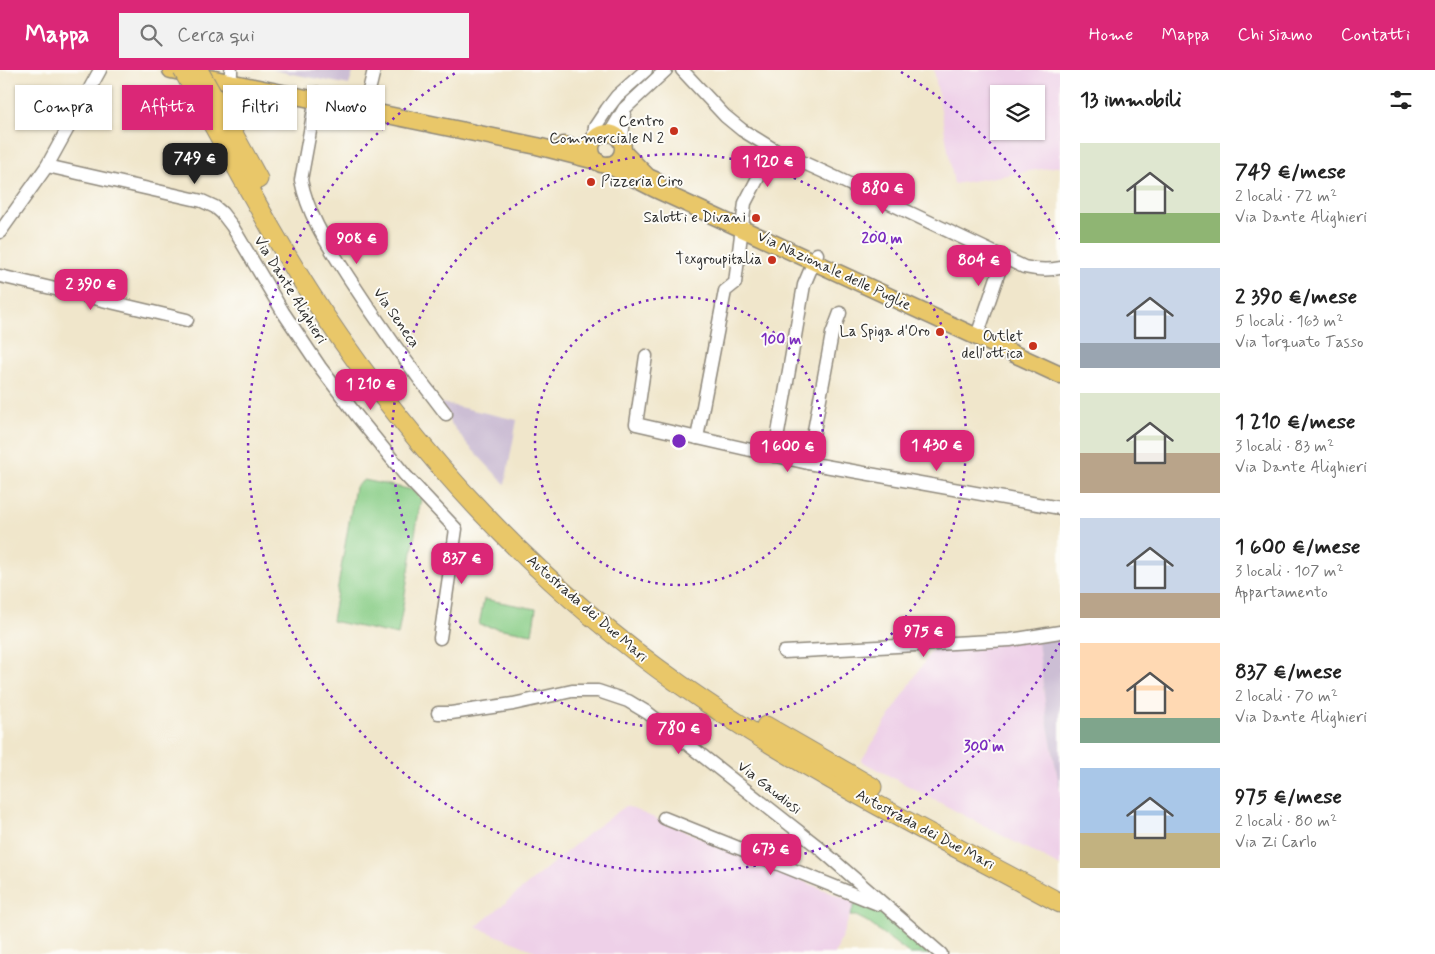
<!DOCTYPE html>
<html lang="it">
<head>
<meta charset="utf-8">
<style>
	:root { --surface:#fff; --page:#f2f2f2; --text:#222; --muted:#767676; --accent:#db2777 }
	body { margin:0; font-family:Mynerve,sans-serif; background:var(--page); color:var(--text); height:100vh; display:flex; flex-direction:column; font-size:19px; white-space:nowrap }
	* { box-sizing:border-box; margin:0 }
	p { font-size:16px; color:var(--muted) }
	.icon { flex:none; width:28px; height:28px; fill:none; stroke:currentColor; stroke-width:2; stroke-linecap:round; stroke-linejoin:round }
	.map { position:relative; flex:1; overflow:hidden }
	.details { display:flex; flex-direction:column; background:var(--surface); width:375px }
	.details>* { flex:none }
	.guide { position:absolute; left:15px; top:15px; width:475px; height:45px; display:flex; gap:10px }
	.tools { position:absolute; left:990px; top:15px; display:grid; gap:10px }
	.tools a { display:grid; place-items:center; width:55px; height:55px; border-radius:0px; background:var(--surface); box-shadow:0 1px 4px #0004; font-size:25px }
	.price { position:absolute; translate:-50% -42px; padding:0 11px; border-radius:10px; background:var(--accent); color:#fff; font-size:16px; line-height:32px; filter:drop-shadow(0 1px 2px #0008) }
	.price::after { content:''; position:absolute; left:50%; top:30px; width:15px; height:11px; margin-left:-8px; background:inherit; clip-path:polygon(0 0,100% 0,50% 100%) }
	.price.selected { background:#222; color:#fff }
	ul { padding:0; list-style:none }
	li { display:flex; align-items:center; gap:15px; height:125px; padding:0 20px }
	li span { display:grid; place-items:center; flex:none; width:140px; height:100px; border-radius:0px; color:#555 }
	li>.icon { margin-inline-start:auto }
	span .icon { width:60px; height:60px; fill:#fffc; stroke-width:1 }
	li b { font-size:21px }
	h2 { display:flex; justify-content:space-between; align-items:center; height:60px; padding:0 20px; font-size:21px }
	.chip { padding:0 18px; border-radius:0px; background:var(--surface); box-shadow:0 1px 4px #0004; font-size:18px; line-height:45px }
	.chip.selected { background:var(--accent); color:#fff }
	header { display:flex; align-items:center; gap:30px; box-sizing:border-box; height:70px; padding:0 25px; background:var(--accent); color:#fff }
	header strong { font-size:24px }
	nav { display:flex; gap:28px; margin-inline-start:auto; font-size:18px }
	.search { width:350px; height:45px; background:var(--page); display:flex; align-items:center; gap:12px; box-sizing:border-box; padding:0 18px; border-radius:0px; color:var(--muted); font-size:19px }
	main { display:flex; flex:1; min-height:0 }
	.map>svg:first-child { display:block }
</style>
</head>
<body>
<header>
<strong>Mappa</strong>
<div class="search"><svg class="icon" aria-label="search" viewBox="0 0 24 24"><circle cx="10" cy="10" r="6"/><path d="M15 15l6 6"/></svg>Cerca qui</div>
<nav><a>Home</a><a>Mappa</a><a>Chi siamo</a><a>Contatti</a></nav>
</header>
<main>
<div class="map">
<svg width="1060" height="884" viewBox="0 0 1060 884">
	<rect width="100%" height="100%" fill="#fdfcf7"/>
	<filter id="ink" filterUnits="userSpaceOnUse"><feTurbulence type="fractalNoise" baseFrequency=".02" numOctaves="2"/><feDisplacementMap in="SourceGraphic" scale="10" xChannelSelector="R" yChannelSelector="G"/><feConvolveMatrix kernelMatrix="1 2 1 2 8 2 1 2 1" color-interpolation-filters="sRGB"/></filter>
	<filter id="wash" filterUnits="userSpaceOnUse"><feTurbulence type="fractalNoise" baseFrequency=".0096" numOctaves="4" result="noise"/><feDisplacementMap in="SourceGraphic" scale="20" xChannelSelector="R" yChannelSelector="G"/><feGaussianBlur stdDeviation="1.12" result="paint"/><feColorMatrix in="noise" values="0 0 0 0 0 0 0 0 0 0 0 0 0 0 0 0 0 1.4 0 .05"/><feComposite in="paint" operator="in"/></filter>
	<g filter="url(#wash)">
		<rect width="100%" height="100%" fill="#f0e6cb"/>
		<g fill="#eed0e8" fill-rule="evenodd">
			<path d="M934,0H1060V96L954,114ZM999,24H1036V61H999Z"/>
			<path d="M1038,571L1047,651L1060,719V796L861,691L935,575Z"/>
			<path d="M626,736L855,833L835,884H542L476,857L595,758Z"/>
		</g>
		<g fill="#ccbed4">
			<path d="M272,0H354L349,15Z"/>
			<path d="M441,333L517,350L505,414L468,375L439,338Z"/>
			<path d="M1060,565V719L1047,651L1038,571Z"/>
		</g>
		<g fill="#8ace88" stroke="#5a7c5a">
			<path d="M364,410L413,420L421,429L398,565L332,551L355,417Z"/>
			<path d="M484,529L536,539L532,564L479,555Z"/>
			<path d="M855,833L884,845L929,884H910L866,851L856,846H850Z"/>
		</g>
	</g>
	<g filter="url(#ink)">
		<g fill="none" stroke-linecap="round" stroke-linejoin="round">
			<defs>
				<g id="minor">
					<path d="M231,0V4"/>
					<path d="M682,0L725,46L742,60L773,79L824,102L1024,197C1037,200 1047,201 1060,198"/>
					<path d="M317,23L301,110C308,146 328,175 347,205C378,253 411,299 446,344"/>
					<path d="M366,33L374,0"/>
					<path d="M610,63L624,39L666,0"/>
					<path d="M593,70L595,57L607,39L617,26L646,0"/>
					<path d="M622,73L624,43"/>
					<path d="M47,96L202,131L215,137L222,143L232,156L283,242L320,297L357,346L405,405L456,459L440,568"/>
					<path d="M0,162L47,96L100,0"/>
					<path d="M0,206L187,250"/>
					<path d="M977,266L1004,187"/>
					<path d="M646,286L636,354L808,393L1060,438"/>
					<path d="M697,368L725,221L735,213L745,133L773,79"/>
					<path d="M774,386L804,215L817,184"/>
					<path d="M808,393L832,264L840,243"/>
					<path d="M784,582L1010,570L1060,562"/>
					<path d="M438,643H451L513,634L572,621H598L628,631L648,643L817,776L941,884"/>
					<path d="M664,748L878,834"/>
				</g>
				<g id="major">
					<path d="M171,0L537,76L596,91"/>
					<circle cx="607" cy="79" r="16"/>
					<path d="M564,75L576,78L591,75"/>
					<path d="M623,82L648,107L657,111"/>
					<path d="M608,95L653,118L1060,305"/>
				</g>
				<g id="highway">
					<path d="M196,24C237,97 275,171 321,240C417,384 538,515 681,615C800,699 932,764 1060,833"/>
					<path d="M212,25L258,109"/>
					<path d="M766,656L872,717"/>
				</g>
			</defs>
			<use href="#minor" stroke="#8e887b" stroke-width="15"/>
			<use href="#major" stroke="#8e887b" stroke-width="19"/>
			<use href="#highway" stroke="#8e887b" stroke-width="21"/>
			<use href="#minor" stroke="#fff" stroke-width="12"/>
			<use href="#major" stroke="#e9c769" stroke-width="16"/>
			<use href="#highway" stroke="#e9c769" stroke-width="19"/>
			<defs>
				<g id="highway-bridge">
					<path d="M183,0L196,24"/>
					<path d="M198,0L212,25"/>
				</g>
			</defs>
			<use href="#highway-bridge" stroke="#8e887b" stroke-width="21" stroke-linecap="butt"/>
			<use href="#highway-bridge" stroke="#e9c769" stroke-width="19"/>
		</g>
	</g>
	<g fill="none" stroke="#7b2cbf" stroke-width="2.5" stroke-dasharray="2.5 5">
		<circle cx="679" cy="371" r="144"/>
		<circle cx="679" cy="371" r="287"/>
		<path d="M1060 573A431 431 0 1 1 457 2M901 2A431 431 0 0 1 1060 169"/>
	</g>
	<g fill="#c8321e" stroke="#fdfcf7" stroke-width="2">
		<circle cx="674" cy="61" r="5"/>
		<circle cx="591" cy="112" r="5"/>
		<circle cx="756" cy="148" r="5"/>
		<circle cx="772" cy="190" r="5"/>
		<circle cx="940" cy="262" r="5"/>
		<circle cx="1033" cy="276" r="5"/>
	</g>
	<g text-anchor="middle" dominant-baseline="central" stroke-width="4" stroke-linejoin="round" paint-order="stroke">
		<g font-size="15" fill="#2b2b2b" stroke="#fdfcf7" text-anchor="end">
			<text x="664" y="52">Centro<tspan x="664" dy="17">Commerciale N 2</tspan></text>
			<text x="601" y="112" text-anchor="start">Pizzeria Ciro</text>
			<text x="746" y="148">Salotti e Divani</text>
			<text x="762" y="190">Texgroupitalia</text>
			<text x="930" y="262">La Spiga d'Oro</text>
			<text x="1023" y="267">Outlet<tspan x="1023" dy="17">dell'ottica</tspan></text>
		</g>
		<g font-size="15" fill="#2b2b2b" stroke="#fdfcf7">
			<text transform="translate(834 201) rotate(25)">Via Nazionale delle Puglie</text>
			<text transform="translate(290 220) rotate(58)">Via Dante Alighieri</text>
			<text transform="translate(396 248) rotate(55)">Via Seneca</text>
			<text transform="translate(587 539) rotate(41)">Autostrada dei Due Mari</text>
			<text transform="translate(769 718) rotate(38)">Via Gaudiosi</text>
			<text transform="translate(925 760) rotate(28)">Autostrada dei Due Mari</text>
		</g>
	</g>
	<circle cx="679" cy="371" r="8" fill="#7b2cbf" stroke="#fdfcf7" stroke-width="2.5"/>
	<g font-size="15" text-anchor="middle" font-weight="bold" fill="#7b2cbf" stroke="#fdfcf7" stroke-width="4" stroke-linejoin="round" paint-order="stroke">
		<text x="882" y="173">200 m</text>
		<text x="781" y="274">100 m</text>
		<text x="984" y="681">300 m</text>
	</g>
</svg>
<div class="tools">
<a><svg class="icon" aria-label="layers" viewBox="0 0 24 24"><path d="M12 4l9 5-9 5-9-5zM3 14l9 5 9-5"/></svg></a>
</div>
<b class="price selected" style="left:195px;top:115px">749 €</b>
<b class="price" style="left:768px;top:118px">1 120 €</b>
<b class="price" style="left:883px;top:145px">880 €</b>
<b class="price" style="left:357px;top:195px">908 €</b>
<b class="price" style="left:979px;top:217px">804 €</b>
<b class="price" style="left:91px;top:241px">2 390 €</b>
<b class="price" style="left:371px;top:341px">1 210 €</b>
<b class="price" style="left:937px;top:402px">1 430 €</b>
<b class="price" style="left:788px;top:403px">1 600 €</b>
<b class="price" style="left:462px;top:515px">837 €</b>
<b class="price" style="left:924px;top:588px">975 €</b>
<b class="price" style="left:679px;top:685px">780 €</b>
<b class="price" style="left:771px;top:806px">673 €</b>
<div class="guide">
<a class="chip">Compra</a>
<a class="chip selected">Affitta</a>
<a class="chip">Filtri</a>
<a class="chip">Nuovo</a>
</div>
</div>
<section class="details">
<h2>13 immobili<svg class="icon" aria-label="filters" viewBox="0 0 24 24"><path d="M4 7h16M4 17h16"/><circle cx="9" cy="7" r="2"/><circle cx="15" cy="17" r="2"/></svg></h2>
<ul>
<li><span style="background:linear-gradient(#dfe7d0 70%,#8fb573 0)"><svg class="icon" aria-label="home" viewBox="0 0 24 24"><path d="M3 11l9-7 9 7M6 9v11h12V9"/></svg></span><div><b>749 €/mese</b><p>2 locali · 72 m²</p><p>Via Dante Alighieri</p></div></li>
<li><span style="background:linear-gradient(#c9d6e8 75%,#9aa5b1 0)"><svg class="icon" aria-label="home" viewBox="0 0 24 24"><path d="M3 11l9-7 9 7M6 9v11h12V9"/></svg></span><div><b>2 390 €/mese</b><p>5 locali · 163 m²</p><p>Via Torquato Tasso</p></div></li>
<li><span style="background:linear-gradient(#dfe7d0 60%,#b9a48a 0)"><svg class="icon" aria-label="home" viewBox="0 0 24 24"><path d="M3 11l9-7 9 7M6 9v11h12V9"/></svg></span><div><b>1 210 €/mese</b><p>3 locali · 83 m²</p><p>Via Dante Alighieri</p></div></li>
<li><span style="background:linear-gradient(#c9d6e8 75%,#b9a48a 0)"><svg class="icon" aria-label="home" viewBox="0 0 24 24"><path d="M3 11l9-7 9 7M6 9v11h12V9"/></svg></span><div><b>1 600 €/mese</b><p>3 locali · 107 m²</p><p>Appartamento</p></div></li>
<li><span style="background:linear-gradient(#ffd9b3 75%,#7fa58c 0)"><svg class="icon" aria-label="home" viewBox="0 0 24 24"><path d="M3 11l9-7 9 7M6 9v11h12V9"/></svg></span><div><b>837 €/mese</b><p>2 locali · 70 m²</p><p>Via Dante Alighieri</p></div></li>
<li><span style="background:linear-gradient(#a9c7e8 65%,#c2b280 0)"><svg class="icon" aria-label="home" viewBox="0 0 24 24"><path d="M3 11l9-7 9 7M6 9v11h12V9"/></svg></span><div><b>975 €/mese</b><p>2 locali · 80 m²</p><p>Via Zi Carlo</p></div></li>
</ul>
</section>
</main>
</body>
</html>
